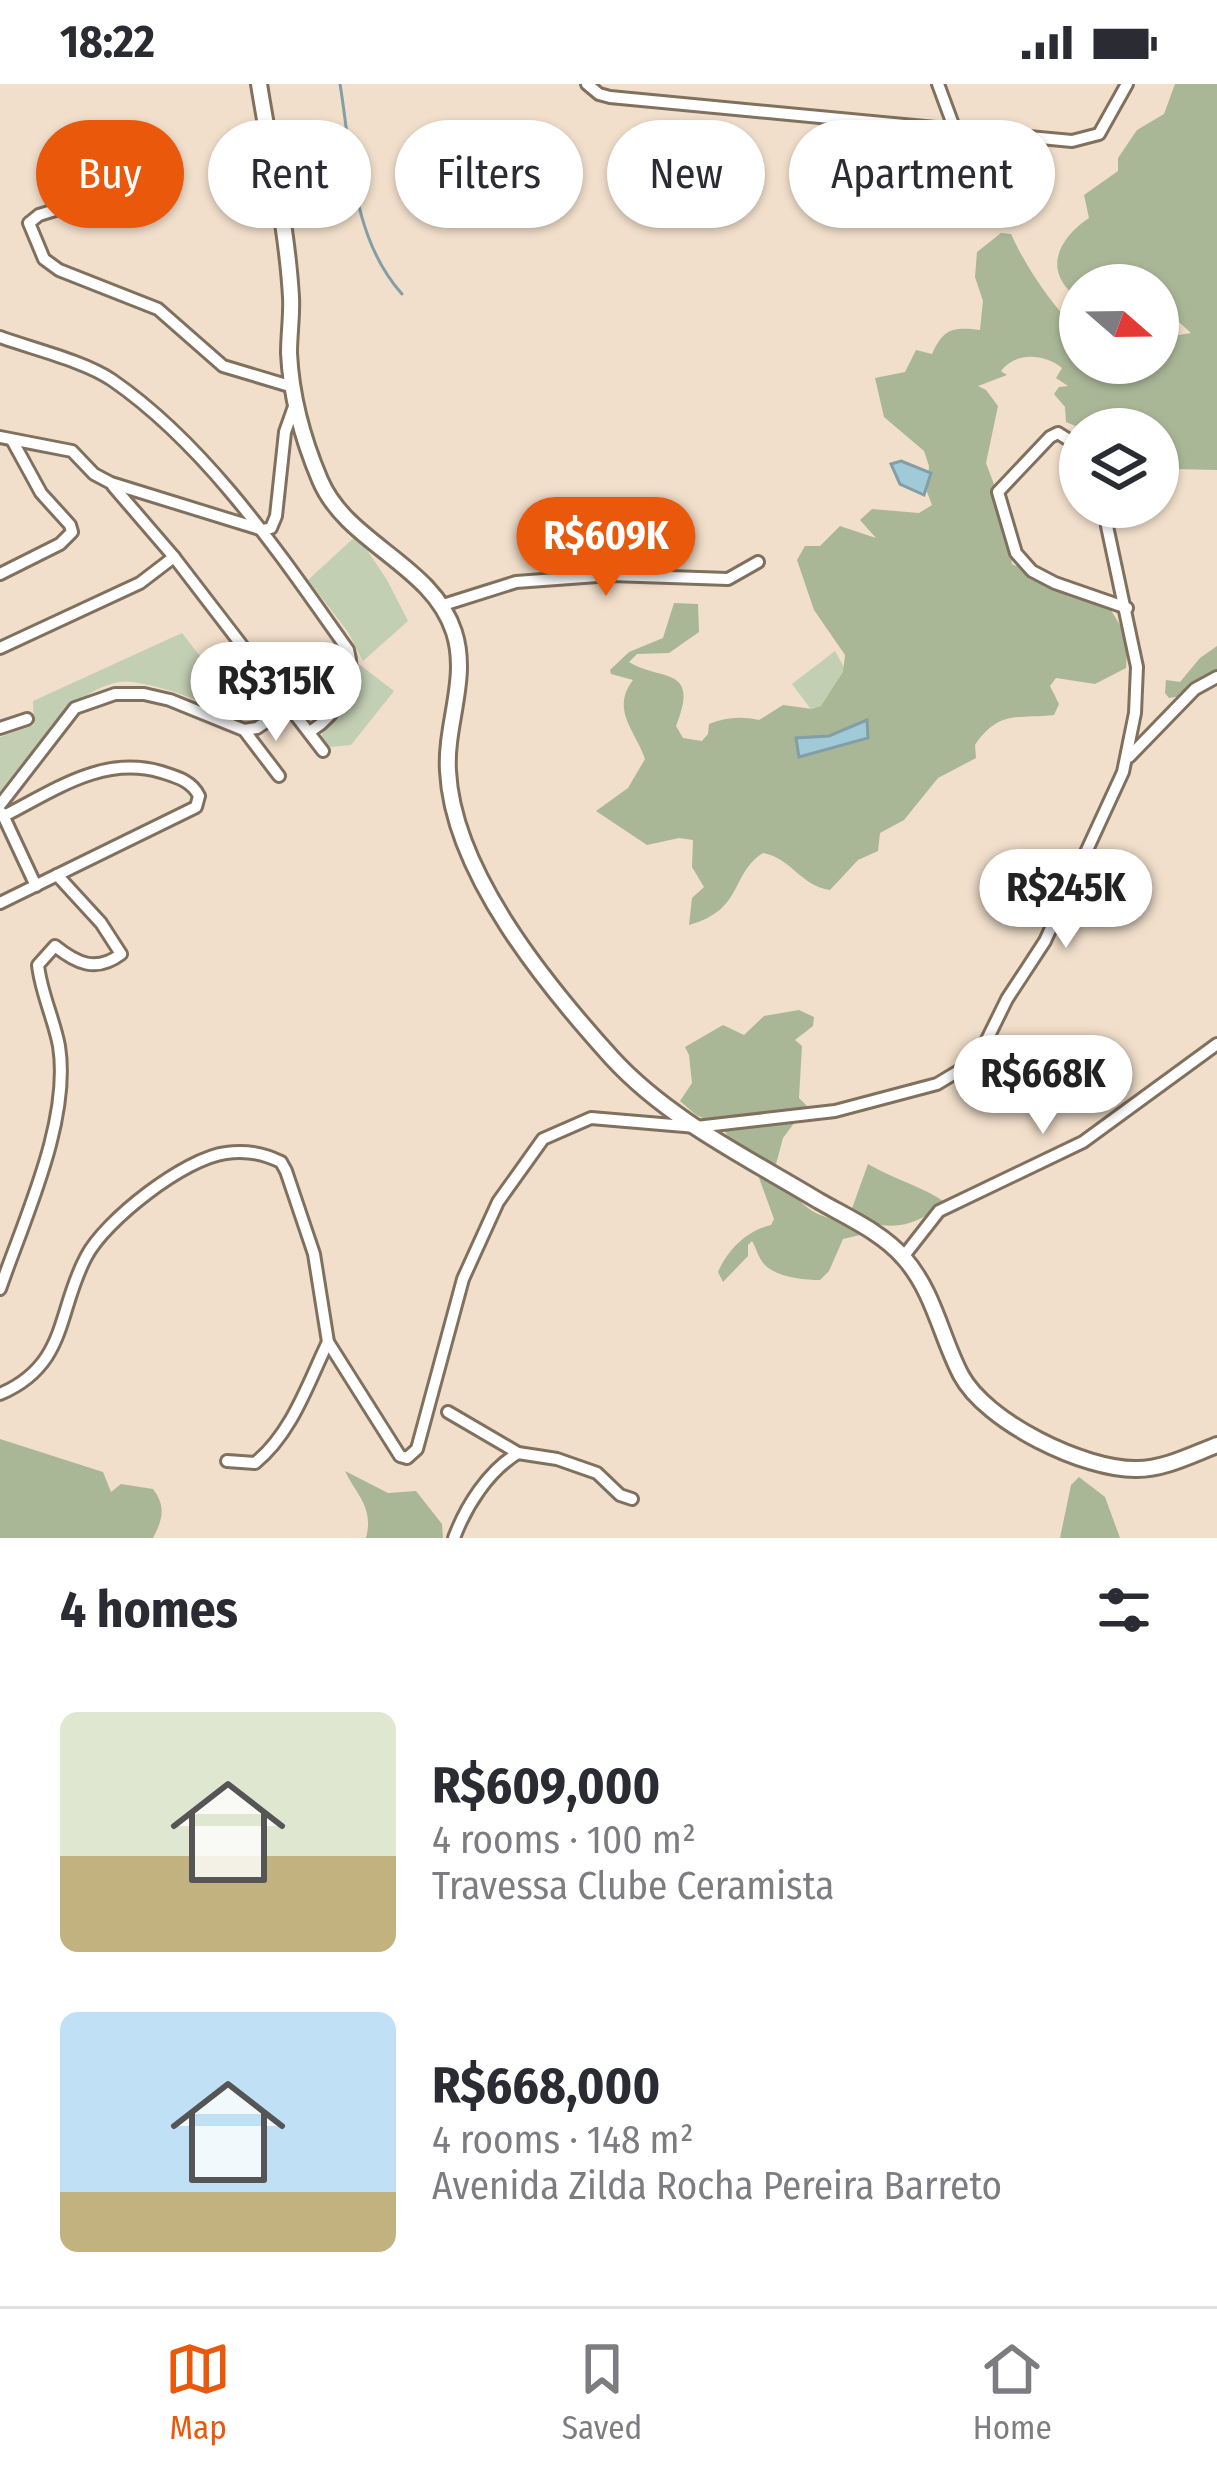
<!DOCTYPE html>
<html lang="en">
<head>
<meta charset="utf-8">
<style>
	:root { --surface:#fff; --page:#f7f7f7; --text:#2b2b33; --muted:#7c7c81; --line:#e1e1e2; --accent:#ea580c }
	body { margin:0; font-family:"Fira Sans Condensed",sans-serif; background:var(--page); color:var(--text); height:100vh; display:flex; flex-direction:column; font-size:45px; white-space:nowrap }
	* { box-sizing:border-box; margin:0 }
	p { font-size:39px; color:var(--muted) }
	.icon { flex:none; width:66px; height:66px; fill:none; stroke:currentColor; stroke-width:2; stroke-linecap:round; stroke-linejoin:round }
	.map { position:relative; height:1454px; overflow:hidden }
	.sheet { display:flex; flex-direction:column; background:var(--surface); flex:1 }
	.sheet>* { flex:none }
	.top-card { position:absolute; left:36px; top:36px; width:1146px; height:108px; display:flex; gap:24px }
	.needle { width:78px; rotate:110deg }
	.tools { position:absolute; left:1059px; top:180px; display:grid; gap:24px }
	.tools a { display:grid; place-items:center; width:120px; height:120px; border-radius:50%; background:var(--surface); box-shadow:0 3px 9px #0004; font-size:60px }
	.price { position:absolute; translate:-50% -102px; padding:0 27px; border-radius:42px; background:#fff; color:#222; font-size:39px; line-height:78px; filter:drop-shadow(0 3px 6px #0008) }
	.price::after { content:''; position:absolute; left:50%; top:72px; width:36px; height:27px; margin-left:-18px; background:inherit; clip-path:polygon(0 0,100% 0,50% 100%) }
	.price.current { background:var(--accent); color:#fff }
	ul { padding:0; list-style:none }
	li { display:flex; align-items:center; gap:36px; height:300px; padding:0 60px }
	li span { display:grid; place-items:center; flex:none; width:336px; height:240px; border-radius:18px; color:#555 }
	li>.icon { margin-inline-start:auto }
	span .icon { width:144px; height:144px; fill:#fffc; stroke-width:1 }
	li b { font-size:51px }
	h2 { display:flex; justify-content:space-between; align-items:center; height:144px; padding:0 60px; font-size:51px }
	.pill { padding:0 42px; border-radius:54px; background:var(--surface); box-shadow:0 3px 9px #0004; font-size:42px; line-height:108px }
	.pill.current { background:var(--accent); color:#fff }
	.status { display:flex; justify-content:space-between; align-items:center; height:84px; padding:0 60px; background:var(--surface); direction:ltr }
	.status svg { height:33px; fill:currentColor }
	.tabs { display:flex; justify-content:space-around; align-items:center; height:168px; border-top:3px solid var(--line); background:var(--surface); font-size:33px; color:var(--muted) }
	.tabs a { display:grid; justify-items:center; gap:6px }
	.tabs .current { color:var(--accent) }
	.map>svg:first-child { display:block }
</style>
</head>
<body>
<div class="status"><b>18:22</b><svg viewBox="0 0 49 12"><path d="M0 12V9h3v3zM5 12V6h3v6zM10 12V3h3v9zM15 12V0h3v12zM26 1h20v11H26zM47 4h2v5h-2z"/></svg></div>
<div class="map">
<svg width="1217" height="1454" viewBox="0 0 1217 1454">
	<rect width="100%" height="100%" fill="#f1dfcb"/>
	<g fill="#c2cfb3">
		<path d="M357,451L387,496L408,537L363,577L348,548L308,496Z"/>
		<path d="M182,549L248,634C221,625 144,593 119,598C79,605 48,646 26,676L30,683L12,695L0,712V653L34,641L33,617Z"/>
		<path d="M835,567L853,599L813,628L792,600Z"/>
		<path d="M355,577L394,607L351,661L330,663L320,654C335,628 347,607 355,577Z"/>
	</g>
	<g fill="#a9b797">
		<path d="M1175,0H1217V386L1174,385L1158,397V345H1083L1066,338L1065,323L1054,310L1059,303L1068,302L1056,294L1062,284C1045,270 1016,267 1001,287L1007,291L978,302L986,306L998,322L986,379L1007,435L1012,480L1077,512L1109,523L1128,554L1126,584L1095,600L1056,594L1050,602L1059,620L1054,631C1017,635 999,626 975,661L976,674L938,694L904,736L880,749L878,767L858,776L830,806C801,802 791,774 763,769C730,790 744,826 689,841L692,814L704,803L692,783L693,756L679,754L647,761L596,727L628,704L645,675C636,647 610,626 633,596L611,590L610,586L629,568L663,554L674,519L698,520L699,548L669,569L637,570L629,578C662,598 700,581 676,642L683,654L702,657L708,650L709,640C726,633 741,632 759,636L783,621L812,625L821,622L843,588L845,571L814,526L797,476L805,462H820L840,442L876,454L860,436L872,425L919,429L932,421L927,408L929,382L924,367L884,333L875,294L905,288L916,266L932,270C943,246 951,242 980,246L983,217L975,193L977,168L1001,149L1011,150C1029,189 1051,218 1080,251V279H1158V260L1167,253L1191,249L1179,238L1158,239V201H1080V215C1042,190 1056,156 1089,134L1084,111L1118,87V74L1137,46L1164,30Z"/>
		<path d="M1217,562V598L1188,611L1169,614L1165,609L1166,596L1180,598L1200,574Z"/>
		<path d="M799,926L814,933L813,942L795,956L802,962L799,1014L807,1022L783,1054L776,1080C793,1109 802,1130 838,1136L850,1130L868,1080C893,1095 922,1102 946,1119C916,1139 900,1148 864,1137L869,1149L843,1155L829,1187L820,1196C802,1196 771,1193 761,1176C757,1170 756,1163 752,1157L748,1161V1172L723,1198L718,1188C728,1166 746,1147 771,1141L774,1135L754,1080L739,1068L721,1042L696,1031L680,1017L692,999L689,971L685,963L723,941L744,951L764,932Z"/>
		<path d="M0,1355L103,1388L111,1408L121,1400L153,1405C166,1422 163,1435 153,1454H0Z"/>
		<path d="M345,1387L388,1409L416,1407L442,1440L443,1454H366C374,1423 357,1412 345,1387Z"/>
		<path d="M1079,1393L1105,1413L1120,1454H1060L1071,1401Z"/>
	</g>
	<g fill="#a1cad8" stroke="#849ea6" stroke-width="3">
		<path d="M901,377L931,389L924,411L900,400L891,380Z"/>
		<path d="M867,636L868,654L799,673L796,654L829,652Z"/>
	</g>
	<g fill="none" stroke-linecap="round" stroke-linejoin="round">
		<path stroke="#849ea6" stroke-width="3" d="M340,0C352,72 351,153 402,210"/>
		<defs>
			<g id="minor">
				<path d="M587,0L599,10L610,13L1072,57L1099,50L1127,0"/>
				<path d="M938,0L955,46"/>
				<path d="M78,119L39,131L29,139L44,175L59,186L158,225L223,282L293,303"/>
				<path d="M0,253C33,265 84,277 112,296C209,363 281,472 348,566C357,597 337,631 311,647"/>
				<path d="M0,353L72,367L94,390L111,399L263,446L271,444L276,432L285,348L296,317"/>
				<path d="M1080,363L1058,349L1050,353L998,408L1016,469L1032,487L1055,499L1127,524"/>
				<path d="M113,402L174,473L323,667"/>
				<path d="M0,490L60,460L72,448L70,441L41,409L12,356"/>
				<path d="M440,522L516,498L611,491L728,495L758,478"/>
				<path d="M0,564L140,499L174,473"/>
				<path d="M0,644L27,635"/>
				<path d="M244,646L257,644L288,623"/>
				<path d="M1129,673L1195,605L1217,593"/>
				<path d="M0,721L75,624L115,610H144L170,616L244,646L279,692"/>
				<path d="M2,729L36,802"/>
				<path d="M0,819L196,723L199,712C192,697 177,693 161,688C103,671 55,706 4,732"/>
				<path d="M903,1173L939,1127L1083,1058L1217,960"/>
				<path d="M0,1205C24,1135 71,1037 59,962C54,935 41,909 38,881L55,862C76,879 96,889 121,870L101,839L57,791"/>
				<path d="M0,1310C68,1281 57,1227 86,1173C105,1136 185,1074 226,1069C245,1066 263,1069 281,1078L286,1087L314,1170L328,1258L400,1372L407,1374L417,1365L463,1195L498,1118L543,1055L591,1034L696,1043L835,1027L937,1000L977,976L1007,915L1045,857L1123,688L1135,629L1137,583L1107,442L1108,423"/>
				<path d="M448,1328L518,1369L557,1375L597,1389L620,1411L632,1415"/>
				<path d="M227,1377L255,1379C292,1349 308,1299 328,1258"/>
				<path d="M454,1454C466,1422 488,1387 518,1369"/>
			</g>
			<path id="major" d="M259,0C270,70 287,142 291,213C292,231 289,250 289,269C291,311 303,356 320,396C347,460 432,480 454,548C469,594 445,641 448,687C453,788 546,901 612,974C669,1036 748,1074 819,1117C847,1133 883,1149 904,1174C934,1208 941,1253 961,1291C986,1338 1084,1386 1137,1385C1164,1385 1191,1371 1217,1361"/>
		</defs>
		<use href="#minor" stroke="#80705e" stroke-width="16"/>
		<use href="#major" stroke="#80705e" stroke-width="20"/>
		<use href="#minor" stroke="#fff" stroke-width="10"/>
		<use href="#major" stroke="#fff" stroke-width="14"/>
	</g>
</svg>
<div class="tools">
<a><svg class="needle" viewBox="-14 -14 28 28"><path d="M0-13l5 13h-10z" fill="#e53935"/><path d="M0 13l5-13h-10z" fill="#7c7c81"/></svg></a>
<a><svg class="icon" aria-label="layers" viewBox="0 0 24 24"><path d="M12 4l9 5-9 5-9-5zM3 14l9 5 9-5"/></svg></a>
</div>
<b class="price current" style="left:606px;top:515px">R$609K</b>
<b class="price" style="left:276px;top:660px">R$315K</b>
<b class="price" style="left:1066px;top:867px">R$245K</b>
<b class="price" style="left:1043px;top:1053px">R$668K</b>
<div class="top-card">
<a class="pill current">Buy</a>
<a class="pill">Rent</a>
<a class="pill">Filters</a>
<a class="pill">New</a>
<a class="pill">Apartment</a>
</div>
</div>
<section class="sheet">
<h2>4 homes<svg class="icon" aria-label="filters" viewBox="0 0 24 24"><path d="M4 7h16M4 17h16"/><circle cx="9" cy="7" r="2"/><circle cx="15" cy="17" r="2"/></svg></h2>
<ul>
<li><span style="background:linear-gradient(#dfe7d0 60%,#c2b280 0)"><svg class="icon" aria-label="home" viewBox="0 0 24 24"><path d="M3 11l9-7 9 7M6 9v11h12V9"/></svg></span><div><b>R$609,000</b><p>4 rooms · 100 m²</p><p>Travessa Clube Ceramista</p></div></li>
<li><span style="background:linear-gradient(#bfe0f5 75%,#c2b280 0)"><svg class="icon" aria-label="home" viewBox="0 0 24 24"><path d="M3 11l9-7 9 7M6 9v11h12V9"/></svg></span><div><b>R$668,000</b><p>4 rooms · 148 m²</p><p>Avenida Zilda Rocha Pereira Barreto</p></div></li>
</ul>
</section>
<nav class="tabs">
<a class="current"><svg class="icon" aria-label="map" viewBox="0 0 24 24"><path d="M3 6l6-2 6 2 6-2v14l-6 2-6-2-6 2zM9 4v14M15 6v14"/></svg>Map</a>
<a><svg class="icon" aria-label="saved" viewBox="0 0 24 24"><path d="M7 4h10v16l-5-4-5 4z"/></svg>Saved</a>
<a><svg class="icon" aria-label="home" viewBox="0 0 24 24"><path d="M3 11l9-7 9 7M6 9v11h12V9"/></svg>Home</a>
</nav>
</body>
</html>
